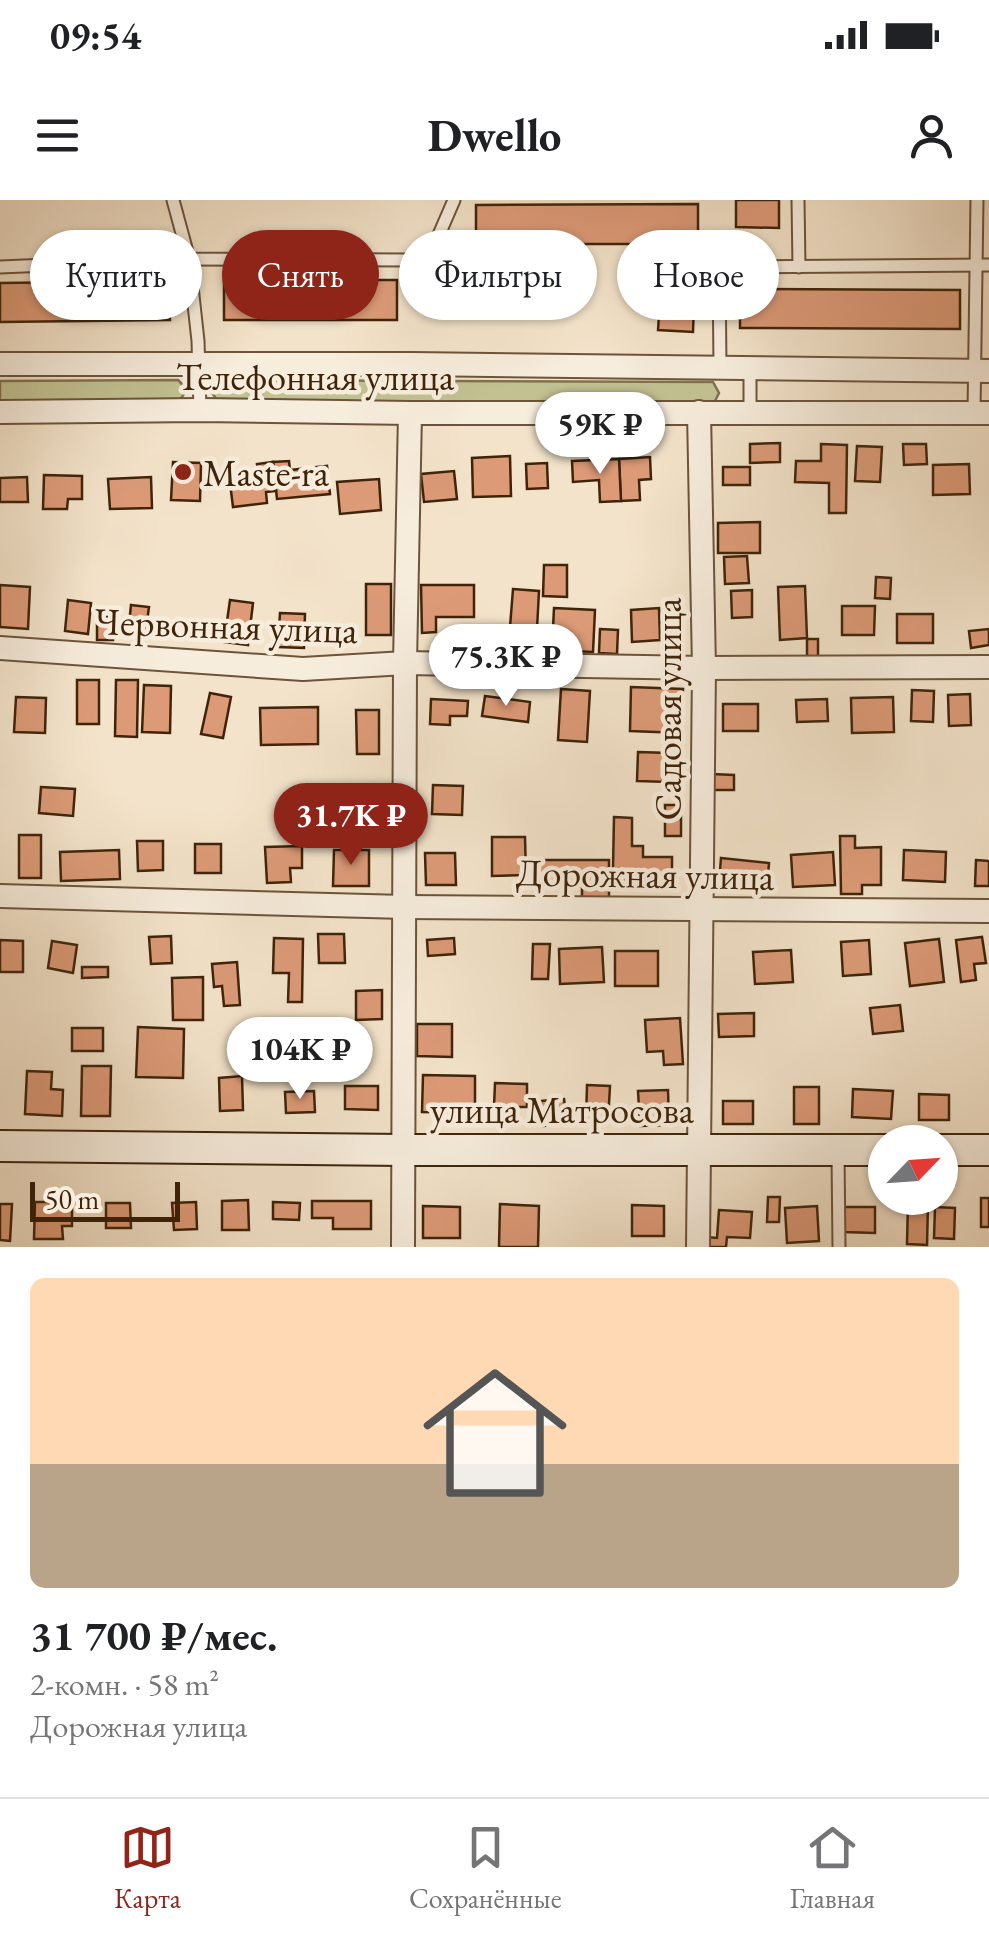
<!DOCTYPE html>
<html lang="ru">
<head>
<meta charset="utf-8">
<style>
	:root { --surface:#fff; --page:#f6f6f6; --text:#202124; --muted:#757577; --line:#e0e0e0; --accent:#8f2418 }
	body { margin:0; font-family:"EB Garamond",serif; background:var(--page); color:var(--text); height:100vh; display:flex; flex-direction:column; font-size:38px; white-space:nowrap }
	* { box-sizing:border-box; margin:0 }
	p { font-size:32px; color:var(--muted) }
	.icon { flex:none; width:55px; height:55px; fill:none; stroke:currentColor; stroke-width:2; stroke-linecap:round; stroke-linejoin:round }
	.map { position:relative; height:1047px; overflow:hidden }
	.panel { display:flex; flex-direction:column; background:var(--surface); flex:1 }
	.panel>* { flex:none }
	.hud { position:absolute; left:30px; top:30px; width:930px; height:90px; display:flex; gap:20px }
	.needle { width:65px; rotate:65deg }
	.buttons { position:absolute; left:868px; top:925px; display:grid; gap:20px }
	.buttons a { display:grid; place-items:center; width:90px; height:90px; border-radius:50%; background:var(--surface); box-shadow:0 2px 8px #0004; font-size:50px }
	.scale { position:absolute; left:30px; bottom:25px; width:150px; box-sizing:border-box; padding-left:10px; border:5px solid #3f240a; border-top:0; font-size:28px; line-height:35px; white-space:nowrap; color:#3f240a; -webkit-text-stroke:8px #f7eddd; paint-order:stroke }
	.price { position:absolute; translate:-50% -85px; padding:0 22px; border-radius:35px; background:#fff; color:#222; font-size:32px; line-height:65px; filter:drop-shadow(0 2px 5px #0008) }
	.price::after { content:''; position:absolute; left:50%; top:60px; width:30px; height:22px; margin-left:-15px; background:inherit; clip-path:polygon(0 0,100% 0,50% 100%) }
	.price.on { background:var(--accent); color:#fff }
	ul { padding:0; list-style:none }
	li { display:grid; align-content:center; gap:20px; height:530px; padding:0 30px }
	li+li { border-top:2px solid var(--line) }
	li span { display:grid; place-items:center; height:310px; border-radius:15px; color:#555 }
	li>.icon { margin-inline-start:auto }
	span .icon { width:180px; height:180px; fill:#fffc; stroke-width:1 }
	li b { font-size:42px }
	.pill { padding:0 35px; border-radius:45px; background:var(--surface); box-shadow:0 2px 8px #0004; font-size:35px; line-height:90px }
	.pill.on { background:var(--accent); color:#fff }
	.status { display:flex; justify-content:space-between; align-items:center; height:70px; padding:0 50px; background:var(--surface); direction:ltr }
	.status svg { height:28px; fill:currentColor }
	header { display:flex; justify-content:space-between; align-items:center; height:130px; padding:0 30px; background:var(--surface); font-size:45px; font-weight:700 }
	.tab-bar { display:flex; justify-content:space-around; align-items:center; height:140px; border-top:2px solid var(--line); background:var(--surface); font-size:28px; color:var(--muted) }
	.tab-bar a { display:grid; justify-items:center; gap:5px }
	.tab-bar .on { color:var(--accent) }
	.map>svg:first-child { display:block }
</style>
</head>
<body>
<div class="status"><b>09:54</b><svg viewBox="0 0 49 12"><path d="M0 12V9h3v3zM5 12V6h3v6zM10 12V3h3v9zM15 12V0h3v12zM26 1h20v11H26zM47 4h2v5h-2z"/></svg></div>
<header><svg class="icon" aria-label="menu" viewBox="0 0 24 24"><path d="M4 6h16M4 12h16M4 18h16"/></svg>Dwello<svg class="icon" aria-label="person" viewBox="0 0 24 24"><circle cx="12" cy="8" r="4"/><path d="M4 21q1-7 8-7t8 7"/></svg></header>
<div class="map">
<svg width="989" height="1047" viewBox="0 0 989 1047">
	<rect width="100%" height="100%" fill="#f3e3ca"/>
	<filter id="stains"><feTurbulence type="fractalNoise" baseFrequency=".002" numOctaves="4"/><feColorMatrix values="0 0 0 0 .2 0 0 0 0 .09 0 0 0 0 .02 0 0 0 .5 -.17"/></filter>
	<radialGradient id="worn" r=".72"><stop offset=".6" stop-color="#630" stop-opacity="0"/><stop offset="1" stop-color="#630" stop-opacity=".3"/></radialGradient>
	<g fill="#c2c192" stroke="#80724e" stroke-width="2.5">
		<path d="M178,180L183,185L185,192L179,202H0V181Z"/>
		<path d="M218,180L713,182L719,193L714,203L218,202L211,191L212,185Z"/>
	</g>
	<g fill="#dc9a77" stroke="#3f240a" stroke-width="2.5">
		<path d="M736,0H779V28L736,27Z"/>
		<path d="M698,4V44H476V5Z"/>
		<rect x="224" y="80" width="173" height="40"/>
		<path d="M169,81L170,120L0,122V83Z"/>
		<path d="M740,89L960,90V129L740,128Z"/>
		<path d="M660,100L694,103L693,132L658,130Z"/>
		<path d="M780,243V262L750,263V244Z"/>
		<path d="M821,244L847,245L846,313H829V283L795,282L796,261H821Z"/>
		<path d="M903,244H926L927,264L904,265Z"/>
		<path d="M857,246L882,247L880,282L855,281Z"/>
		<path d="M510,256L511,296L473,297L472,258Z"/>
		<path d="M650,257L651,279L639,280L640,300L621,301L619,259Z"/>
		<path d="M619,259L621,301L600,302L599,280L573,282L572,261Z"/>
		<path d="M289,261L290,270L327,266L330,294L277,299L273,262Z"/>
		<path d="M173,262L201,263L200,301L171,300Z"/>
		<path d="M273,262L276,291L266,292L267,303L233,307L229,275L258,272L257,264Z"/>
		<path d="M547,263L548,288L527,289L526,264Z"/>
		<path d="M969,264L970,294L933,295V265Z"/>
		<rect x="723" y="267" width="27" height="18"/>
		<path d="M454,271L457,299L424,302L421,274Z"/>
		<path d="M44,275L82,276V299H68L67,309H43Z"/>
		<path d="M27,277L28,302H0V278Z"/>
		<path d="M151,277L152,308L110,309L108,279Z"/>
		<path d="M379,279L381,310L340,314L337,282Z"/>
		<path d="M760,322V353H718V323Z"/>
		<path d="M747,356L749,383L725,384L724,357Z"/>
		<path d="M544,365H567V397L543,396Z"/>
		<path d="M876,377L891,378L890,399L875,398Z"/>
		<rect x="366" y="384" width="25" height="51"/>
		<path d="M0,385L30,387L28,429L0,427Z"/>
		<path d="M421,385H474V417H436V432L422,433Z"/>
		<path d="M805,386L807,438L780,440L778,387Z"/>
		<path d="M513,389L539,391L537,429L510,427Z"/>
		<path d="M752,390V417L732,418L731,391Z"/>
		<path d="M68,400L91,403L88,434L65,431Z"/>
		<path d="M230,400L253,403L248,445L224,442Z"/>
		<path d="M131,405L149,407L145,436L128,434Z"/>
		<path d="M842,406H875L874,435H842Z"/>
		<path d="M554,408L595,410L593,452L552,450Z"/>
		<path d="M659,408L660,440L632,442L631,410Z"/>
		<path d="M280,413L305,414L304,448L278,447Z"/>
		<rect x="897" y="414" width="36" height="29"/>
		<rect x="97" y="417" width="16" height="23"/>
		<path d="M600,429L618,430L617,454L599,453Z"/>
		<path d="M989,429V445L971,448L969,431Z"/>
		<rect x="807" y="439" width="11" height="20"/>
		<rect x="77" y="480" width="22" height="44"/>
		<path d="M116,480H138L137,537L115,536Z"/>
		<path d="M144,485L171,486L170,533L142,532Z"/>
		<path d="M631,487L683,489L681,533L630,531Z"/>
		<path d="M561,489L590,491L587,542L558,540Z"/>
		<path d="M912,490L934,491L933,522L911,521Z"/>
		<path d="M210,493L231,497L223,538L201,534Z"/>
		<path d="M970,494L971,525L949,526L948,495Z"/>
		<path d="M485,496L530,502L528,522L482,516Z"/>
		<path d="M16,497L46,498L45,533L14,532Z"/>
		<path d="M893,497L894,532L852,533L851,498Z"/>
		<path d="M431,499L468,501L467,516H450V525L430,524Z"/>
		<path d="M827,499L828,521L797,522L796,500Z"/>
		<rect x="723" y="504" width="35" height="27"/>
		<path d="M318,507V544L261,545L260,508Z"/>
		<path d="M356,510H379V554H357Z"/>
		<path d="M638,552L669,553V582L637,581Z"/>
		<path d="M712,574L734,575V590H712Z"/>
		<path d="M433,585L463,586L462,615L432,614Z"/>
		<path d="M41,587L75,589L73,616L39,613Z"/>
		<rect x="665" y="605" width="16" height="31"/>
		<path d="M614,617L632,618V646H643V657H672V685H624V669H613Z"/>
		<rect x="19" y="635" width="22" height="43"/>
		<path d="M840,636H855V648L881,647V685H862V694H841Z"/>
		<path d="M492,637H525L526,675L492,676Z"/>
		<path d="M137,641H163V670L138,671Z"/>
		<rect x="195" y="644" width="26" height="29"/>
		<path d="M302,646V668H290L291,682L267,683L265,647Z"/>
		<path d="M119,650L120,679L61,681L60,652Z"/>
		<path d="M334,650H369V686H333Z"/>
		<path d="M904,650L946,652L945,682L903,680Z"/>
		<path d="M833,652L835,685L793,687L791,655Z"/>
		<path d="M425,653H455L456,685H426Z"/>
		<path d="M721,658L769,663L767,687L719,683Z"/>
		<path d="M538,660H609V699H582V686H538Z"/>
		<path d="M976,660L989,661V686H975Z"/>
		<path d="M318,734H344L345,763H319Z"/>
		<path d="M171,736L172,763L151,764L149,737Z"/>
		<path d="M982,737L986,763L974,764L976,780L961,782L956,740Z"/>
		<path d="M274,738L303,739L302,802H288L289,773H273Z"/>
		<path d="M454,738L455,754L428,756L427,740Z"/>
		<path d="M939,739L944,782L910,786L905,743Z"/>
		<path d="M0,740L23,741V772H0Z"/>
		<path d="M869,740L871,774L843,776L841,742Z"/>
		<path d="M52,741L77,745L73,773L48,768Z"/>
		<path d="M533,744H550L548,779H532Z"/>
		<path d="M602,747L604,782L560,784L559,749Z"/>
		<path d="M791,750L793,782L755,784L753,752Z"/>
		<rect x="615" y="751" width="43" height="35"/>
		<path d="M237,762L240,805L224,806L222,786L214,787L212,764Z"/>
		<path d="M82,767H108V777L82,778Z"/>
		<path d="M203,777V820H173L172,778Z"/>
		<path d="M382,790V819L356,820V791Z"/>
		<path d="M900,805L903,831L873,834L870,808Z"/>
		<path d="M754,813V836L719,837L718,814Z"/>
		<path d="M680,818L683,864L664,865L663,851L647,852L645,820Z"/>
		<path d="M417,824H452V857L417,856Z"/>
		<path d="M138,827L184,829L183,878L136,877Z"/>
		<rect x="72" y="828" width="31" height="23"/>
		<path d="M82,866H111L110,916H81Z"/>
		<path d="M27,871L52,872L51,889L63,890L62,916L25,914Z"/>
		<path d="M423,875L475,876V913L422,912Z"/>
		<path d="M242,876L243,910L220,911L219,878Z"/>
		<path d="M495,883L527,884V907H494Z"/>
		<path d="M587,885L610,886L608,921L586,920Z"/>
		<path d="M345,886H378V910L345,909Z"/>
		<rect x="794" y="887" width="25" height="37"/>
		<path d="M853,889L893,891L891,919L852,917Z"/>
		<path d="M668,890L669,925L640,926L638,891Z"/>
		<path d="M314,891L315,912L286,913L285,892Z"/>
		<path d="M919,894L949,895V920H919Z"/>
		<path d="M564,899L567,923L543,926L541,901Z"/>
		<rect x="723" y="901" width="30" height="23"/>
		<path d="M768,997H780L779,1022H767Z"/>
		<rect x="981" y="998" width="8" height="29"/>
		<path d="M248,1000L249,1030H222V1001Z"/>
		<path d="M312,1001H371V1029H333V1018H312Z"/>
		<path d="M35,1002H72V1026H62L63,1039H34Z"/>
		<path d="M196,1002L197,1029L174,1030L172,1003Z"/>
		<path d="M273,1002L300,1003L299,1020L273,1019Z"/>
		<path d="M908,1002L928,1003L927,1045L907,1044Z"/>
		<path d="M106,1003H130L131,1028H106Z"/>
		<path d="M0,1004H12L10,1041L0,1040Z"/>
		<path d="M500,1004L539,1006L538,1047H499Z"/>
		<path d="M632,1005L664,1006V1036H632Z"/>
		<path d="M423,1006L460,1007V1038H423Z"/>
		<path d="M817,1006L819,1041L787,1043L785,1008Z"/>
		<path d="M843,1007H875V1033L843,1032Z"/>
		<path d="M935,1007L955,1008L954,1039L934,1038Z"/>
		<path d="M719,1010L752,1012L750,1038L727,1037L726,1047H706L707,1037L717,1038Z"/>
	</g>
	<g fill="none" stroke-linecap="round" stroke-linejoin="round">
		<defs>
			<g id="lane">
				<path d="M173,0L189,59L407,60L425,57L435,44L454,0"/>
				<path d="M798,0L799,67"/>
				<path d="M0,67L189,59L198,141L200,210"/>
				<path d="M720,167L719,67L989,65"/>
				<path d="M750,168V212"/>
				<path d="M974,212L977,0"/>
				<path d="M838,954L839,1047"/>
			</g>
			<g id="street">
				<path d="M0,164H413L989,171"/>
				<path d="M0,212L200,210L410,213H989"/>
				<path d="M0,448L303,469L405,463L704,468L989,467"/>
				<path d="M0,696L405,707L989,711"/>
				<path d="M403,1047L405,463L410,213"/>
				<path d="M698,1047L704,468L699,212"/>
			</g>
			<g id="secondary">
				<path d="M0,946L405,950H885"/>
				<path d="M940,950H989"/>
			</g>
		</defs>
		<use href="#lane" stroke="#6c543a" stroke-width="15"/>
		<use href="#street" stroke="#6c543a" stroke-width="26"/>
		<use href="#secondary" stroke="#3f240a" stroke-width="34"/>
		<use href="#lane" stroke="#f7eddd" stroke-width="11"/>
		<use href="#street" stroke="#f7eddd" stroke-width="22"/>
		<use href="#secondary" stroke="#f7eddd" stroke-width="30"/>
	</g>
	<circle fill="#8f2418" stroke="#f7eddd" stroke-width="4" cx="183" cy="272" r="10"/>
	<g text-anchor="middle" dominant-baseline="central" stroke-width="9" stroke-linejoin="round" paint-order="stroke">
		<g font-size="38" fill="#3f240a" stroke="#f7eddd">
			<text x="315" y="176">Телефонная улица</text>
			<text transform="translate(226 425) rotate(2)">Червонная улица</text>
			<text transform="translate(667 509) rotate(-90)">Садовая улица</text>
			<text transform="translate(645 674) rotate(1)">Дорожная улица</text>
			<text x="562" y="909">улица Матросова</text>
		</g>
		<g font-size="38" fill="#3f240a" stroke="#f7eddd" text-anchor="start">
			<text x="203" y="272">Maste-ra</text>
		</g>
	</g>
	<rect width="100%" height="100%" filter="url(#stains)"/>
	<rect width="100%" height="100%" fill="url(#worn)"/>
</svg>
<div class="buttons">
<a><svg class="needle" viewBox="-14 -14 28 28"><path d="M0-13l5 13h-10z" fill="#e53935"/><path d="M0 13l5-13h-10z" fill="#757577"/></svg></a>
</div>
<div class="scale">50 m</div>
<b class="price" style="left:600px;top:277px">59K ₽</b>
<b class="price" style="left:506px;top:509px">75.3K ₽</b>
<b class="price on" style="left:351px;top:668px">31.7K ₽</b>
<b class="price" style="left:300px;top:902px">104K ₽</b>
<div class="hud">
<a class="pill">Купить</a>
<a class="pill on">Снять</a>
<a class="pill">Фильтры</a>
<a class="pill">Новое</a>
</div>
</div>
<section class="panel">
<ul>
<li><span style="background:linear-gradient(#ffd9b3 60%,#b9a48a 0)"><svg class="icon" aria-label="home" viewBox="0 0 24 24"><path d="M3 11l9-7 9 7M6 9v11h12V9"/></svg></span><div><b>31 700 ₽/мес.</b><p>2-комн. · 58 m²</p><p>Дорожная улица</p></div></li>
</ul>
</section>
<nav class="tab-bar">
<a class="on"><svg class="icon" aria-label="map" viewBox="0 0 24 24"><path d="M3 6l6-2 6 2 6-2v14l-6 2-6-2-6 2zM9 4v14M15 6v14"/></svg>Карта</a>
<a><svg class="icon" aria-label="saved" viewBox="0 0 24 24"><path d="M7 4h10v16l-5-4-5 4z"/></svg>Сохранённые</a>
<a><svg class="icon" aria-label="home" viewBox="0 0 24 24"><path d="M3 11l9-7 9 7M6 9v11h12V9"/></svg>Главная</a>
</nav>
</body>
</html>
